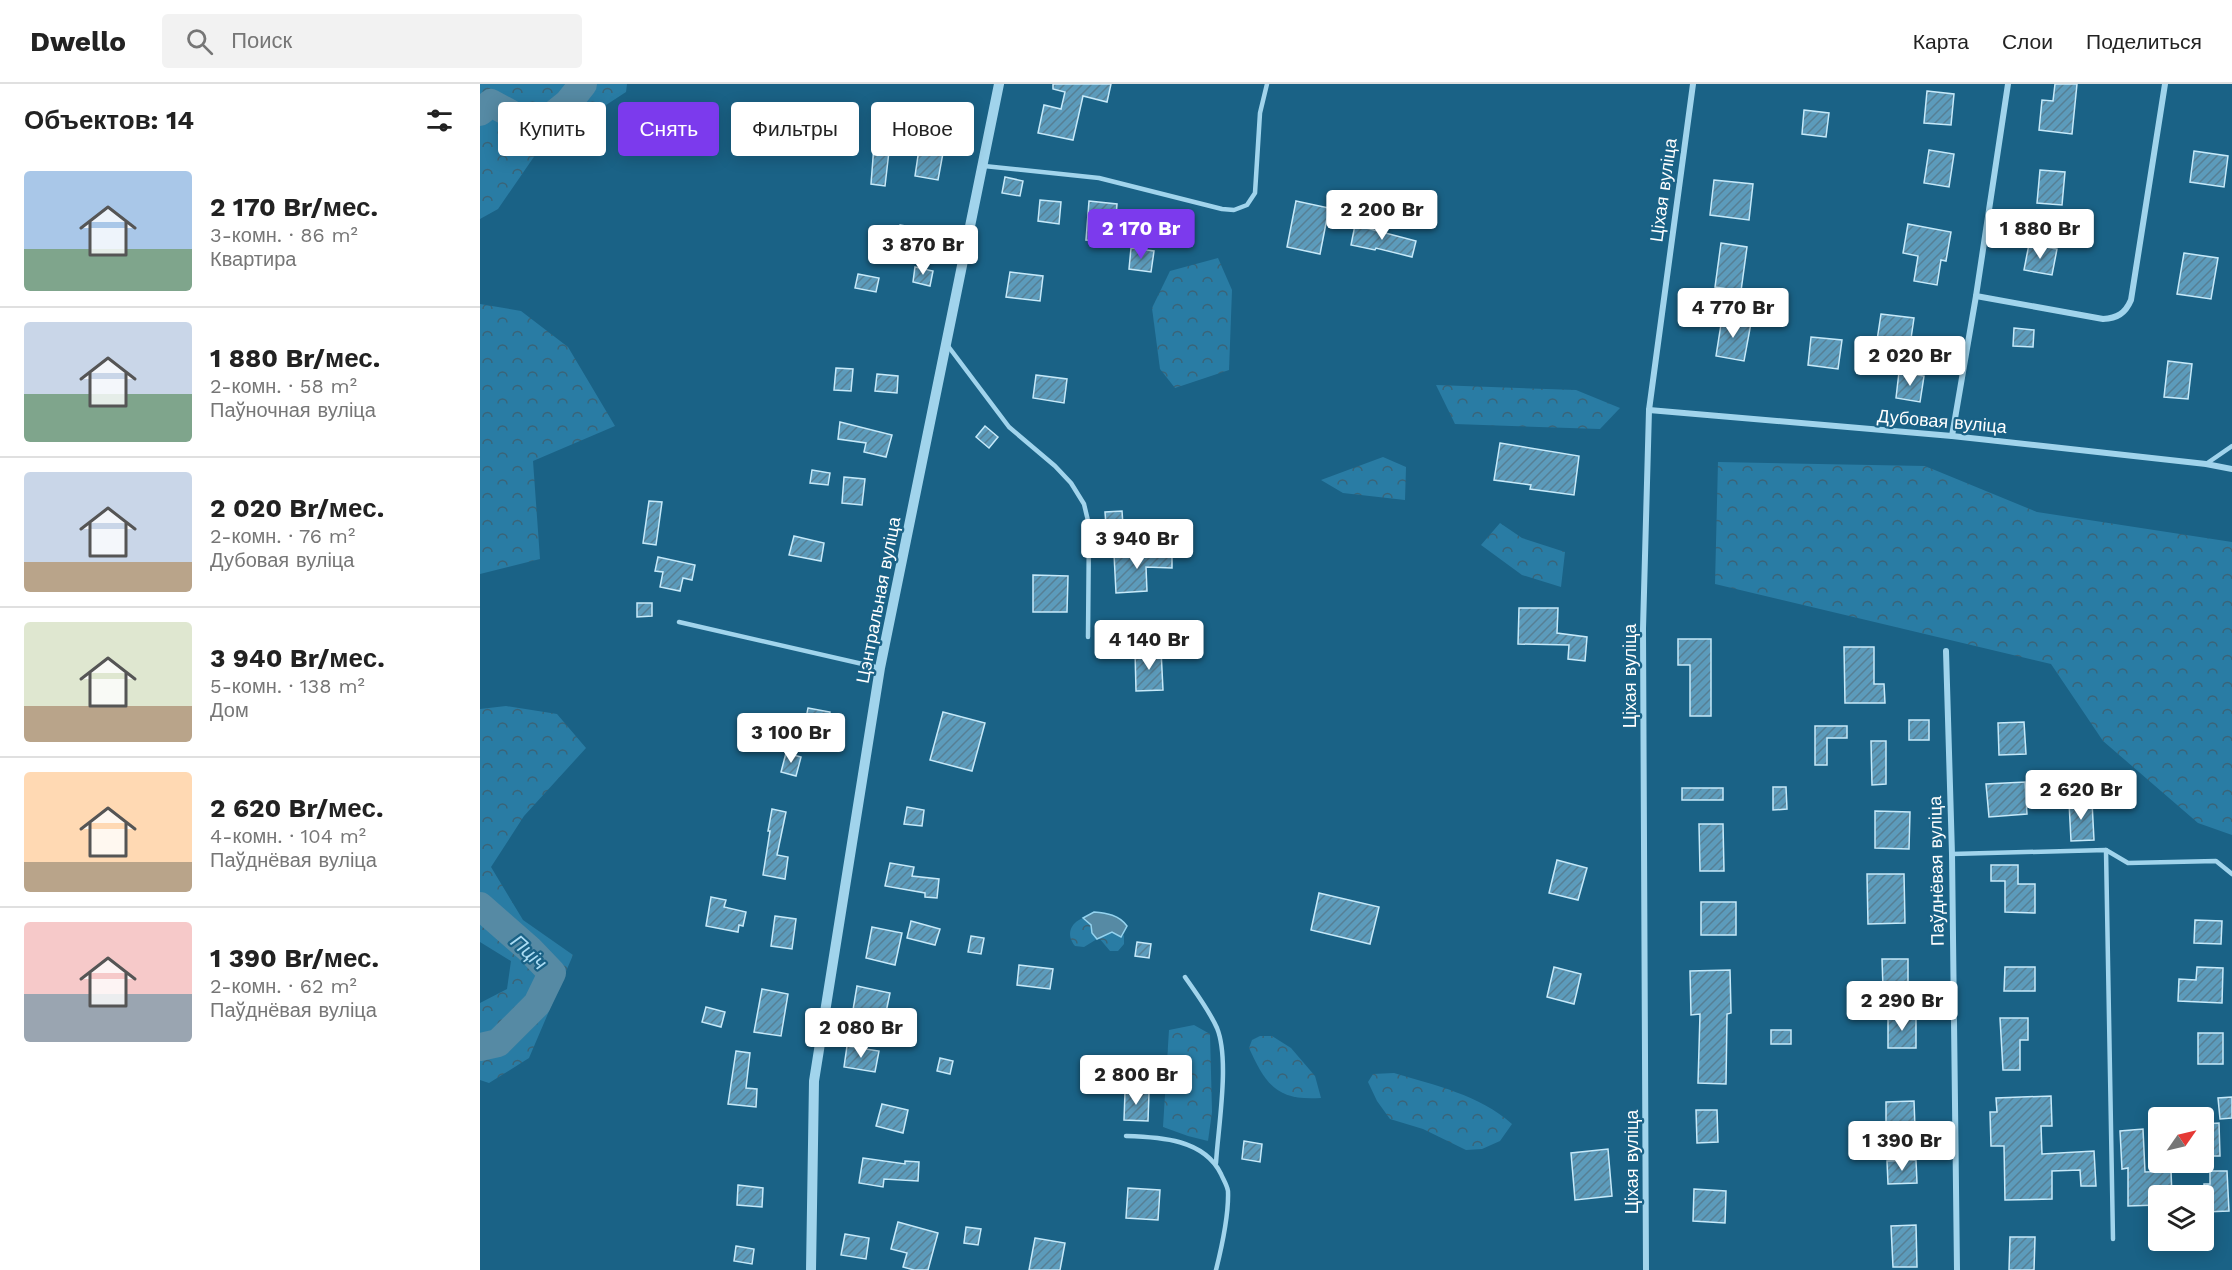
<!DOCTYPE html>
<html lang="ru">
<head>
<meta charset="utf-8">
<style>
	:root { --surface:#fff; --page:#f2f2f2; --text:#222; --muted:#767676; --line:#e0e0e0; --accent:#7c3aed }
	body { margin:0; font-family:"Work Sans",sans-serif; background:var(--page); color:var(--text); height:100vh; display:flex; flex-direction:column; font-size:22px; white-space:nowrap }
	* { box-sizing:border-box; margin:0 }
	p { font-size:20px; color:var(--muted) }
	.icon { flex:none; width:33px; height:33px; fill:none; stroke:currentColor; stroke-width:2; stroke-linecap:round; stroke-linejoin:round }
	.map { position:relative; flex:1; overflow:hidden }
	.sheet { display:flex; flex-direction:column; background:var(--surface); width:480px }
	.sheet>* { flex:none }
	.banner { position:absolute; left:18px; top:18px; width:570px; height:54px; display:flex; gap:12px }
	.needle { width:39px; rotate:56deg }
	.fabs { position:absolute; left:1668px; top:1023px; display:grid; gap:12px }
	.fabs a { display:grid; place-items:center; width:66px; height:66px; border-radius:6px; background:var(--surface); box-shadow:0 3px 15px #0003; font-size:30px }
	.price { position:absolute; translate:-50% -51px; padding:0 14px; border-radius:6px; background:#fff; color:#222; font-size:20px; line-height:39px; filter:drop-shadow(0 2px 3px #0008) }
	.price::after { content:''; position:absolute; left:50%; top:36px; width:18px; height:14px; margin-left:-9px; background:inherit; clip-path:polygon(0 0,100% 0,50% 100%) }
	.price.selected { background:var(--accent); color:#fff }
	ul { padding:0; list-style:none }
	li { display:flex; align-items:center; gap:18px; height:150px; padding:0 24px }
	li+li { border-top:2px solid var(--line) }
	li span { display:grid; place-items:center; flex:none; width:168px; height:120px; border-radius:6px; color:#555 }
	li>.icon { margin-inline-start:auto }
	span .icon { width:72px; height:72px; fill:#fffc; stroke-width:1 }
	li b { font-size:26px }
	h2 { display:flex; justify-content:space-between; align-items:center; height:72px; padding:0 24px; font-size:26px }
	.pill { padding:0 21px; border-radius:6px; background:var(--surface); box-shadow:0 3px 15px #0003; font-size:21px; line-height:54px }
	.pill.selected { background:var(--accent); color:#fff }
	header { display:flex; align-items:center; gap:36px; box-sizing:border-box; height:84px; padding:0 30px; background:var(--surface); border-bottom:2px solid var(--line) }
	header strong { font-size:28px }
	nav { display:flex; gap:33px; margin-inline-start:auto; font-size:21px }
	.search { width:420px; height:54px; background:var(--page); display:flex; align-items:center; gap:15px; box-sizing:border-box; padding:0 21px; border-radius:6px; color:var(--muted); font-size:22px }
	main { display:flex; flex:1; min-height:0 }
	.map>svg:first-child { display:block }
</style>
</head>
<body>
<header>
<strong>Dwello</strong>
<div class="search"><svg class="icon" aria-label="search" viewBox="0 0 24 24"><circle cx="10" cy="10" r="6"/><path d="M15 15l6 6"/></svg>Поиск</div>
<nav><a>Карта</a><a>Слои</a><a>Поделиться</a></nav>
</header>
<main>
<section class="sheet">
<h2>Объектов: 14<svg class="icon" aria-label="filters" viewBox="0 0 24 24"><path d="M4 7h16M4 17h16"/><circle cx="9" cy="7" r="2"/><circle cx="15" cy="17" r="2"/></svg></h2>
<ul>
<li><span style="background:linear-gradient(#a9c7e8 65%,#7fa58c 0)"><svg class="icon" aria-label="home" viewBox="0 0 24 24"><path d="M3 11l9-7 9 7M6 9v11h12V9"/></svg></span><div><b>2 170 Br/мес.</b><p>3-комн. · 86 m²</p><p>Квартира</p></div></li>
<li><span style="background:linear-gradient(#c9d6e8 60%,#7fa58c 0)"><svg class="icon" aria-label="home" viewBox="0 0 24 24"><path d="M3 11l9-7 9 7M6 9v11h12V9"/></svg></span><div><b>1 880 Br/мес.</b><p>2-комн. · 58 m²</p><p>Паўночная вуліца</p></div></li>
<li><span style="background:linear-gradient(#c9d6e8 75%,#b9a48a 0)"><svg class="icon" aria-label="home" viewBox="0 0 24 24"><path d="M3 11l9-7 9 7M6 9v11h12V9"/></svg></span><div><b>2 020 Br/мес.</b><p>2-комн. · 76 m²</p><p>Дубовая вуліца</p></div></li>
<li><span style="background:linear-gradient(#dfe7d0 70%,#b9a48a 0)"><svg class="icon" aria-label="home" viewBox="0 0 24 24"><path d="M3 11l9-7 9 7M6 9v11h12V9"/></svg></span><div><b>3 940 Br/мес.</b><p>5-комн. · 138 m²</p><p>Дом</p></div></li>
<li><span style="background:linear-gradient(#ffd9b3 75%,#b9a48a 0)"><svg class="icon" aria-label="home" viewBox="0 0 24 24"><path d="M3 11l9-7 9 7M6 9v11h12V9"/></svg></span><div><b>2 620 Br/мес.</b><p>4-комн. · 104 m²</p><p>Паўднёвая вуліца</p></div></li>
<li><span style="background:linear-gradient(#f6c9c9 60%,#9aa5b1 0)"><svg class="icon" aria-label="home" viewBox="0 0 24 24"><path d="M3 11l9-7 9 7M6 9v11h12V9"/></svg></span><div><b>1 390 Br/мес.</b><p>2-комн. · 62 m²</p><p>Паўднёвая вуліца</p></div></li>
</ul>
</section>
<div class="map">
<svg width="1752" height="1186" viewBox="0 0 1752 1186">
	<defs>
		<pattern id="forest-crowns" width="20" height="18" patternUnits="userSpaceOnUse" patternTransform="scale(1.5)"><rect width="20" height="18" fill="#297ca4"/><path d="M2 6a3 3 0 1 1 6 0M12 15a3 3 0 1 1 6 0" fill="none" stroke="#3a6478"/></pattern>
		<pattern id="building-hatch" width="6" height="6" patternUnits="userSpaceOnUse" patternTransform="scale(1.5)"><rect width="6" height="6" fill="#5c9bbb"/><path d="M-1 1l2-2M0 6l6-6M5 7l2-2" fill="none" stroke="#567f94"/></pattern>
	</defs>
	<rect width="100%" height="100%" fill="#1a6286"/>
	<g fill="url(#forest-crowns)">
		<path d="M0,0H147L146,8L60,64L18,125L0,135Z"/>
		<path d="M738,174L752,206L749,286L695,304L680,285L672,224L690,187Z"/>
		<path d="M0,220L41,227L88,263L135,342L53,377L60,475L0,490Z"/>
		<path d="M956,301L1096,306L1140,324L1120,345L975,340Z"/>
		<path d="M903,373L926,383L925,416L863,409L841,396Z"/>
		<path d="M1238,378L1445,382L1557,428L1752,458V751L1718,739L1623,657L1571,580L1235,500Z"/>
		<path d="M1020,439L1042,454L1085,468L1081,503L1042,491L1001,461Z"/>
		<path d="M26,622L77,630L106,664L44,732L11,783L43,836L93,871L49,974L9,999L0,996V919L27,905L31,877L0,858V625Z"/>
		<path d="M603,834L611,841L612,849L617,855L604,863L595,862C586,851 590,839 603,834Z"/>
		<path d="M632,848L641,853L644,851V860L638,867H630L619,854Z"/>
		<path d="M714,941L730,950L732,1028L728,1057L708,1052L683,1043L689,946Z"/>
		<path d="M780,952H792L811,964L835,992L841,1014C797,1017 786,1001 769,964L772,956Z"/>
		<path d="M914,989C954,1001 1000,1011 1032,1040L1020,1057L1002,1065L986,1066L943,1045L910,1035L897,1017L888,998L893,990Z"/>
	</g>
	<path fill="#568aa4" stroke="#94d3ef" stroke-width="1.5" d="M614,828C627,829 639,831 647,842L641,853L632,848L617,855L612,849L611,841L603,834Z"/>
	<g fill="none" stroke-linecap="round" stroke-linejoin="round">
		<g stroke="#568aa4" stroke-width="28">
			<path d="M0,28L11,19L57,44L88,19L103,0"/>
			<path d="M0,822L49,865L72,889L57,920L18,959L0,963"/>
		</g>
	</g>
	<g fill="url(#building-hatch)" stroke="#c6e9f9" stroke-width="1.5">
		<path d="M573,0H631L627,18L603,12L593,56L558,49L564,21L581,25L585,8L573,5Z"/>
		<path d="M1575,0H1597L1592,50L1559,46L1562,16L1573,17Z"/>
		<path d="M1447,7L1474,10L1471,41L1444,39Z"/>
		<path d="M1324,26L1349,29L1346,53L1322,50Z"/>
		<path d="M395,48L411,50L405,102L391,100Z"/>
		<path d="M439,65L463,69L458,96L435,92Z"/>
		<path d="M1449,66L1474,70L1469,103L1444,99Z"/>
		<path d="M1714,67L1748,72L1744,103L1710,98Z"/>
		<path d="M1560,86L1585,88L1582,121L1557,119Z"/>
		<path d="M525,93L543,97L540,112L522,109Z"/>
		<path d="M1234,96L1273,100L1269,136L1230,131Z"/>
		<path d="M560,116L581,118L579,140L558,137Z"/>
		<path d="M609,117L637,120L634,158L606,156Z"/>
		<path d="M816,117L849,124L840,170L807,163Z"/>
		<path d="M1428,140L1471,148L1466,177L1461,176L1457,201L1434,197L1438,172L1423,169Z"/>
		<path d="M420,141L449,146L446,168L416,163Z"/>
		<path d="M875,141L936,157L932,173L896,164L895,166L871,161Z"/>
		<path d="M1241,159L1267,163L1261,207L1235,203Z"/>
		<path d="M1549,160L1577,165L1572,191L1544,186Z"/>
		<path d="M651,164L674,167L671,188L649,185Z"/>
		<path d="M1704,169L1738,174L1731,215L1697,210Z"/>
		<path d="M435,183L453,187L450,202L433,198Z"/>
		<path d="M530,188L563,192L560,217L526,213Z"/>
		<path d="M378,190L399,194L396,208L375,204Z"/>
		<path d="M1401,230L1434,234L1429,268L1396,263Z"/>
		<path d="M1242,234L1271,239L1264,277L1236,272Z"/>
		<path d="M1534,244L1554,246L1553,263L1533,262Z"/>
		<path d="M1331,253L1362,256L1358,285L1328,281Z"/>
		<path d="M1688,277L1712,280L1708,315L1684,313Z"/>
		<path d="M356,284L373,285L371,307L354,306Z"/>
		<path d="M1419,288L1444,292L1440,318L1416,314Z"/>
		<path d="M397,290L418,292L417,309L395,307Z"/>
		<path d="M556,291L587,295L584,319L553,314Z"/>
		<path d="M360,338L412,351L406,373L384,368L386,359L358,355Z"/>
		<path d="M505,342L518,353L509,364L496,353Z"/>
		<path d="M1020,359L1099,372L1094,411L1050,405L1051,401L1014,396Z"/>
		<path d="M332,386L350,389L348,401L330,399Z"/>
		<path d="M364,393L385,395L382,421L362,419Z"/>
		<path d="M169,417L182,418L176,461L163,459Z"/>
		<path d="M642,427L643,441L626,442L625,428Z"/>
		<path d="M314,452L344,459L341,477L309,471Z"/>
		<path d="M673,469H692V484L666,483L667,507L636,509L634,470Z"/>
		<path d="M178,473L215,481L212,496L203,494L200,507L180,503L183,488L175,487Z"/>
		<path d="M553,491L588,492L587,528H553Z"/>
		<path d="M157,519H172V532L157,533Z"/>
		<path d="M1039,524H1078L1077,549L1107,553L1105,577L1088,575L1089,561L1038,560Z"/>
		<path d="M1198,555H1231V632H1210V581H1198Z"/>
		<path d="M1364,563H1394V600H1404L1405,619H1365Z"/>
		<path d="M681,566L683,606L656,607L655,567Z"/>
		<path d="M328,624L350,628L346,648L324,644Z"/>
		<path d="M463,628L505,639L492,687L450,676Z"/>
		<rect x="1429" y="636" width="20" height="20"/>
		<path d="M1544,638L1546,670L1519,671L1518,639Z"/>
		<path d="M1335,642H1367V654H1347V681H1335Z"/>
		<path d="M1391,657H1406V700L1392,701Z"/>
		<path d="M306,669L321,673L316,692L301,688Z"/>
		<path d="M1545,698L1547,730L1509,733L1506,700Z"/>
		<path d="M1293,703H1306L1307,725L1293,726Z"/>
		<rect x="1202" y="704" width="41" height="12"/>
		<path d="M1589,718H1612L1614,756L1591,757Z"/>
		<path d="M427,723L444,726L442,742L424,740Z"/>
		<path d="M292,725L306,728L297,771L308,773L305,795L283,791L290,747H288Z"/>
		<path d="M1395,727L1430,728L1429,765L1395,764Z"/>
		<path d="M1219,740H1243L1244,787H1220Z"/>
		<path d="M1077,776L1107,784L1098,816L1069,809Z"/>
		<path d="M410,779L434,783L432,792L459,795L457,814L445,813V809L405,802Z"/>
		<path d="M1511,781H1538V800H1555V829L1525,828V797H1511Z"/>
		<path d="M1387,790H1424L1425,839L1388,840Z"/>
		<path d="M839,809L899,823L890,860L831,846Z"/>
		<path d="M231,813L246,816L244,823L266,828L263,842L259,841L258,848L226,842Z"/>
		<rect x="1221" y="818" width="35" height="33"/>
		<path d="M295,832L316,835L312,865L291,862Z"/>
		<path d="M1715,836L1742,837L1741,860L1714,859Z"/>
		<path d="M431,837L460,845L455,861L427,854Z"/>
		<path d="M392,843L422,849L415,881L386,874Z"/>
		<path d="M491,852L504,854L501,870L488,868Z"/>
		<path d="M657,858L671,860L669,874L655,872Z"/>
		<path d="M1402,875H1428V904H1403Z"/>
		<path d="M539,881L573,885L570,905L537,901Z"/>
		<path d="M1074,883L1101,890L1094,920L1067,913Z"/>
		<path d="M1525,883H1555V907H1524Z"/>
		<path d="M1717,883L1743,884L1742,919L1698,917L1699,895L1716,896Z"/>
		<path d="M1250,886L1251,929L1247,930L1246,1000L1218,999L1220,930L1211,931L1210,887Z"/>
		<path d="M377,902L410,909L405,933L373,926Z"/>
		<path d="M282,905L308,910L301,952L274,948Z"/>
		<path d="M226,923L245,928L241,943L222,938Z"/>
		<path d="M415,932L431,935L428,951L412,948Z"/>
		<rect x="1408" y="932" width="28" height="32"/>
		<path d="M1520,934H1548V956H1540V986H1523Z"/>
		<rect x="1291" y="946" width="20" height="14"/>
		<rect x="1718" y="949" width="25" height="31"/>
		<path d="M367,962L399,967L395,988L364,983Z"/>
		<path d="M256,967L270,969L266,1004L277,1005L276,1023L248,1020Z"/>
		<path d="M460,974L473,977L470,990L457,987Z"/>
		<path d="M645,1008L669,1009L668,1037L644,1036Z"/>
		<path d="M1571,1012L1572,1042H1561L1562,1070L1614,1067L1616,1102H1601L1600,1086L1572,1087V1115L1525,1116L1524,1062H1511L1510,1028H1517L1516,1014Z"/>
		<path d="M1752,1013V1034L1740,1035L1738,1014Z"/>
		<path d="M1434,1017L1435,1044L1406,1045V1018Z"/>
		<path d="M402,1020L428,1026L423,1049L396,1042Z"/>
		<path d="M1216,1026H1237L1238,1058L1217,1059Z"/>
		<path d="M1739,1039L1740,1072H1724V1040Z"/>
		<path d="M1663,1045L1665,1088L1691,1087L1692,1112H1678V1121L1648,1122V1084L1642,1085L1640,1047Z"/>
		<path d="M764,1057L782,1060L780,1078L762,1075Z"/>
		<path d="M1128,1065L1132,1112L1095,1116L1091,1069Z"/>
		<path d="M383,1074L425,1080V1077L439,1078L438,1097L404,1095L403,1103L379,1099Z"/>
		<path d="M1436,1076L1437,1099L1408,1100L1407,1077Z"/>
		<path d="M1730,1087H1747L1749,1127L1724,1128V1100H1730Z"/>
		<path d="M258,1101L283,1104L282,1123L257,1121Z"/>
		<path d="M648,1104L680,1106L678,1136L646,1134Z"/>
		<path d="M1214,1105L1246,1107L1245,1139L1213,1137Z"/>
		<path d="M418,1138L458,1149L448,1186H434L423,1183L427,1169L411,1165Z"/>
		<path d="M1436,1141L1437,1183H1413L1411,1142Z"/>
		<path d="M486,1143L501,1145L498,1161L484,1159Z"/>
		<path d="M365,1150L389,1154L386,1175L361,1171Z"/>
		<path d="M1530,1153H1555L1554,1186H1529Z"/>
		<path d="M555,1154L585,1159L580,1186H549Z"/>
		<path d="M256,1162L274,1165L272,1180L254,1177Z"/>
	</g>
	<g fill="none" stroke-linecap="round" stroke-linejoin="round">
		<g stroke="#a1d4ec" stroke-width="4.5">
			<path d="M504,82L619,94L742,125L754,126L767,121L775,109L780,29L787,0"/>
			<path d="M468,262L529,343L575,382L591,399L604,420L609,441L608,553"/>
			<path d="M1726,380L1752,362"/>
			<path d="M199,538L400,584"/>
			<path d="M1626,766L1648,779L1736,777L1752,790"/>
			<path d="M1472,770L1626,766L1633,1155"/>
			<path d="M705,893C716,909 729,926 737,944C750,976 738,1044 736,1079"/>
			<path d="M646,1052C680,1053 724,1055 741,1090C743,1095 747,1101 748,1107C749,1132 742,1162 736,1186"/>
		</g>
		<g stroke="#a1d4ec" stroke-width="6">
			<path d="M1496,212L1623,235C1637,234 1645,230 1651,216L1685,0"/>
			<path d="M1169,326L1472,352L1726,380L1752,385"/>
			<path d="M1472,352L1496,212L1528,0"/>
			<path d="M1466,567L1472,770L1477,1186"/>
			<path d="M1166,1186L1163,545L1169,326L1213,0"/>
		</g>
		<path stroke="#a1d4ec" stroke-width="10" d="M331,1186L334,997L400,584L519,0"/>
	</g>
	<g text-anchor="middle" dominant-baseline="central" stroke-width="4.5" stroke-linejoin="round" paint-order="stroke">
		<g font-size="18" fill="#fff" stroke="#1a6286">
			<text transform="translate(1183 106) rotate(-82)">Ціхая вуліца</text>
			<text transform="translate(1462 337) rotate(5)">Дубовая вуліца</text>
			<text transform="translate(398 516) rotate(-79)">Цэнтральная вуліца</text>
			<text transform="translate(1149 592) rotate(-90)">Ціхая вуліца</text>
			<text transform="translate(1456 787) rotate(-91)">Паўднёвая вуліца</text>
			<text transform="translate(1151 1078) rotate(-90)">Ціхая вуліца</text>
		</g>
		<g font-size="20" font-style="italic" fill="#acddf4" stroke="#1a6286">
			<text transform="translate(49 868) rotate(43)">Пціч</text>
		</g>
	</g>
</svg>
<div class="fabs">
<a><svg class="needle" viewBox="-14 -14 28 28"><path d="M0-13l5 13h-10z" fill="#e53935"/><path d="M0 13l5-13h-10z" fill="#767676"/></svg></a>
<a><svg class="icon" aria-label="layers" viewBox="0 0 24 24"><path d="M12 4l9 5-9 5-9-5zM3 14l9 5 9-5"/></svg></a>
</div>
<b class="price" style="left:902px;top:157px">2 200 Br</b>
<b class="price selected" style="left:661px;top:176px">2 170 Br</b>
<b class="price" style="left:1560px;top:176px">1 880 Br</b>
<b class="price" style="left:443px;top:192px">3 870 Br</b>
<b class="price" style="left:1253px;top:255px">4 770 Br</b>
<b class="price" style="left:1430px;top:303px">2 020 Br</b>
<b class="price" style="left:657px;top:486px">3 940 Br</b>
<b class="price" style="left:669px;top:587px">4 140 Br</b>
<b class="price" style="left:311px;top:680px">3 100 Br</b>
<b class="price" style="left:1601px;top:737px">2 620 Br</b>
<b class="price" style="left:1422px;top:948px">2 290 Br</b>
<b class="price" style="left:381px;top:975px">2 080 Br</b>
<b class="price" style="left:656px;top:1022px">2 800 Br</b>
<b class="price" style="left:1422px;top:1088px">1 390 Br</b>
<div class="banner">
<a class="pill">Купить</a>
<a class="pill selected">Снять</a>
<a class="pill">Фильтры</a>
<a class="pill">Новое</a>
</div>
</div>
</main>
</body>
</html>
